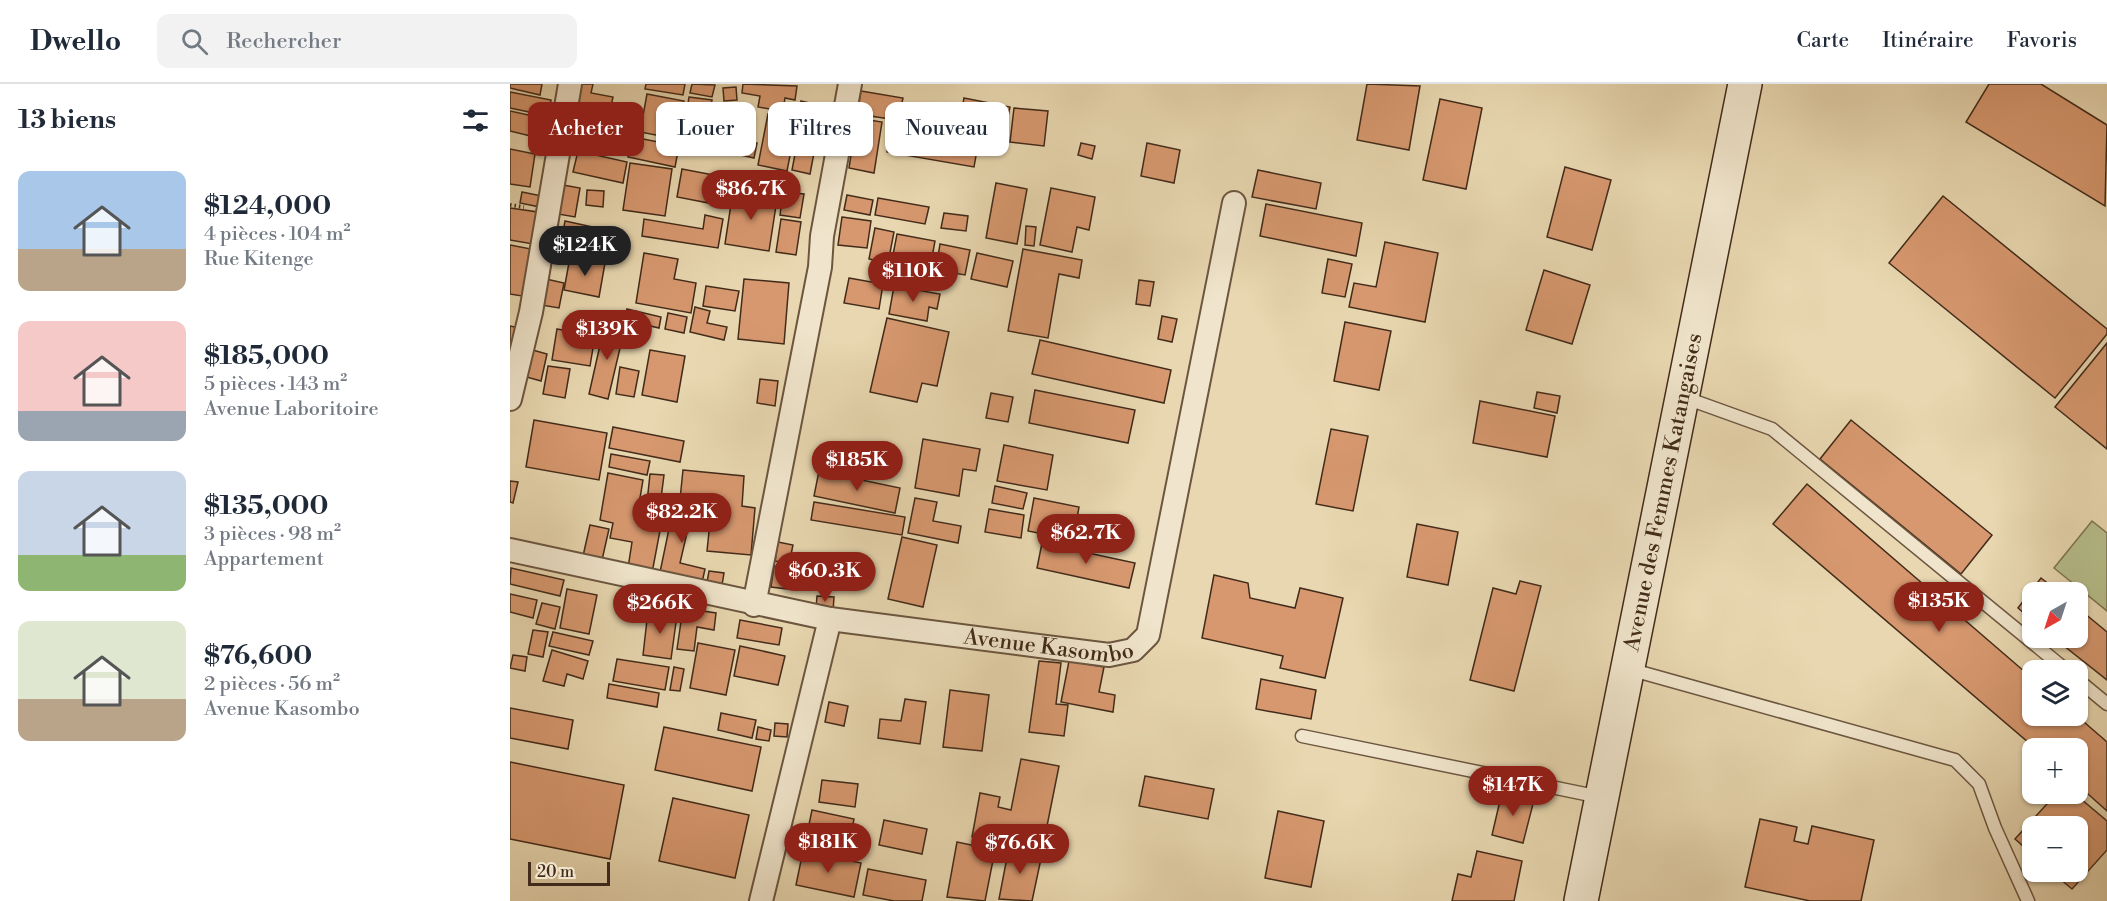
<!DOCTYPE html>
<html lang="fr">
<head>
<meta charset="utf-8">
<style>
	:root { --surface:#fff; --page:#f2f2f3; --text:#1f2937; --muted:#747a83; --line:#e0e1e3; --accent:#8f2418 }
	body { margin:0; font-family:"Libre Bodoni",serif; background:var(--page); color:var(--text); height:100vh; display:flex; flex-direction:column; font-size:22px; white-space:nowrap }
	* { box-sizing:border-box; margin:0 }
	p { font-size:20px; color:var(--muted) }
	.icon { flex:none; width:33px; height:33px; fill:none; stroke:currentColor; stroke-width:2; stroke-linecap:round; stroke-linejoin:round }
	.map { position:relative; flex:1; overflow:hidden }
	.side { display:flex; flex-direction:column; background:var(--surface); width:510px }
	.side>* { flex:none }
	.top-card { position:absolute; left:18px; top:18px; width:570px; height:54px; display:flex; gap:12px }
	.needle { width:39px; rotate:219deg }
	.tools { position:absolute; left:1512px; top:498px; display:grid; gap:12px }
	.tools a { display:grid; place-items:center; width:66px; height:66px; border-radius:12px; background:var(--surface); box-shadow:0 2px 4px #0004; font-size:30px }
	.scale { position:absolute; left:18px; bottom:15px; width:82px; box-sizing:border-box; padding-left:6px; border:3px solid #422b1a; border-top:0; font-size:16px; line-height:21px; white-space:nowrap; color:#422b1a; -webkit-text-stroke:4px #f0e5cc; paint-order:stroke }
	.price { position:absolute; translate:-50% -51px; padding:0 14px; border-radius:21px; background:var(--accent); color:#fff; font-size:20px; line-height:39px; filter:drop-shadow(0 2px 3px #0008) }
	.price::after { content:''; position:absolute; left:50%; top:36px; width:18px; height:14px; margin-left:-9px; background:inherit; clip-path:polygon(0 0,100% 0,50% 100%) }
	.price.on { background:#222; color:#fff }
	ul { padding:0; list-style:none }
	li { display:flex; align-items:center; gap:18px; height:150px; padding:0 18px }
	li span { display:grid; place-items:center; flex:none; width:168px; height:120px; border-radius:12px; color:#555 }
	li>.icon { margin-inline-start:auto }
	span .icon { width:72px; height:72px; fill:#fffc; stroke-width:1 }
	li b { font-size:26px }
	h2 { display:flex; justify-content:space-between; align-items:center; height:72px; padding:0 18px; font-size:26px }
	.pill { padding:0 21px; border-radius:12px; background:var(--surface); box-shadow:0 2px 4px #0004; font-size:21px; line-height:54px }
	.pill.on { background:var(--accent); color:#fff }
	header { display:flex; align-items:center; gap:36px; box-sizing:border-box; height:84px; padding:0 30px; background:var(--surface); border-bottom:2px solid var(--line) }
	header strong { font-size:28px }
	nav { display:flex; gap:33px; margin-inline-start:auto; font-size:21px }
	.search { width:420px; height:54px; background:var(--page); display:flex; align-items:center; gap:15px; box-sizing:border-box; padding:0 21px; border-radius:12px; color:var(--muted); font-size:22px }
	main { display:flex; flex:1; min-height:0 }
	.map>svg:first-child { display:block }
</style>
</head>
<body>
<header>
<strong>Dwello</strong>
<div class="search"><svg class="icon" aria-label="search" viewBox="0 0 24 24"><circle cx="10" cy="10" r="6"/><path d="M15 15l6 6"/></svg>Rechercher</div>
<nav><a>Carte</a><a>Itinéraire</a><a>Favoris</a></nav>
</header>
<main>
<section class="side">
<h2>13 biens<svg class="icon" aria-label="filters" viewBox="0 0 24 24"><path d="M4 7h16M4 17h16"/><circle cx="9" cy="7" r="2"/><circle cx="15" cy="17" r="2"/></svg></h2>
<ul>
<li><span style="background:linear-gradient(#a9c7e8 65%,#b9a48a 0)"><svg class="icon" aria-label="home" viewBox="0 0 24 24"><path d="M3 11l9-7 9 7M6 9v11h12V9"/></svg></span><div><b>$124,000</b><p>4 pièces · 104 m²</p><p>Rue Kitenge</p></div></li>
<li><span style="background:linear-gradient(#f6c9c9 75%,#9aa5b1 0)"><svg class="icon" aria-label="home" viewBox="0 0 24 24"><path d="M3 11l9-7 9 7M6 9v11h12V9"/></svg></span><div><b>$185,000</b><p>5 pièces · 143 m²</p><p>Avenue Laboritoire</p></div></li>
<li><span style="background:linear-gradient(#c9d6e8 70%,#8fb573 0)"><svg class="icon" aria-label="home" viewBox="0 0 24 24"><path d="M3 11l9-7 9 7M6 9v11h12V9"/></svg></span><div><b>$135,000</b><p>3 pièces · 98 m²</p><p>Appartement</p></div></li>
<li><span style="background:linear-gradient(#dfe7d0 65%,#b9a48a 0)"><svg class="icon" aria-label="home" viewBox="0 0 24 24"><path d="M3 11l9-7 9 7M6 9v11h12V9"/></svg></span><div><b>$76,600</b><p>2 pièces · 56 m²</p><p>Avenue Kasombo</p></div></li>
</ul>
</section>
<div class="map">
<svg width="1597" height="817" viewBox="0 0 1597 817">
	<rect width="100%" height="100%" fill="#e8d7b0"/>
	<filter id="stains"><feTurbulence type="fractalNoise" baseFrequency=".00333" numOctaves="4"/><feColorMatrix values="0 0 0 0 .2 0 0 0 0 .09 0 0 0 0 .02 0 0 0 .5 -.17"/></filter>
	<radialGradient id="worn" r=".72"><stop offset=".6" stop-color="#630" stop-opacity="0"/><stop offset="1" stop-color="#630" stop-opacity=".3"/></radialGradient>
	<path fill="#b6be8b" stroke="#7c7452" stroke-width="1.5" d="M1582,437L1597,449V527L1544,484Z"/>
	<g fill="#d7986f" stroke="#422b1a" stroke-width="1.5">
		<path d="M0,0H32L30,11L0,4Z"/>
		<path d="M72,0H83L81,9L103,13L98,36L66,30Z"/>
		<path d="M136,0H175L173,11L135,5Z"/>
		<path d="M182,0L205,1L202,13L180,9Z"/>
		<path d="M233,0L287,2L285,16L275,14L273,27L248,23L250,12L232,9Z"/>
		<path d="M857,0L910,2L899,66L847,56Z"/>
		<path d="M1479,0H1531L1597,41L1595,122L1456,38Z"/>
		<path d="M226,3L227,16L214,17L213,4Z"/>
		<path d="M351,7L393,14L391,23L402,24L400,38L347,30Z"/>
		<path d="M0,8L41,16L38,32L0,24Z"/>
		<path d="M137,10L174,17L167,55L130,48Z"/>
		<path d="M179,13L202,16L200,30L177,26Z"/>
		<path d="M454,14L500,23L493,56L448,46Z"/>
		<path d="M930,15L972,24L956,105L913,96Z"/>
		<path d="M291,17L304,20L301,34L289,32Z"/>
		<path d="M107,20L128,24L125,47L103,43Z"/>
		<path d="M504,24L538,27L534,62L500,58Z"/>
		<path d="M0,27L37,35L33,55L0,47Z"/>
		<path d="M415,27L443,29L442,45L414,42Z"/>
		<path d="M258,30L287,36L277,87L248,81Z"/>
		<path d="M176,31L191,34L187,54L172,51Z"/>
		<path d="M347,34L372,38L364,89L339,84Z"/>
		<path d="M381,40L469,55L464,83L377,68Z"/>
		<path d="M194,46L247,59L244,74L191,62Z"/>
		<path d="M289,49L307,53L300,90L282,86Z"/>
		<path d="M105,50L118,53L116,65L102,63Z"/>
		<path d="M123,53L169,62L165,83L118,73Z"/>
		<path d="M571,59L585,62L582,75L568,71Z"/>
		<path d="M637,59L670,66L664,99L631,92Z"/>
		<path d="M0,65L25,70L20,103L0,100Z"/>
		<path d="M68,67L117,78L113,99L63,88Z"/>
		<path d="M120,79L162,85L155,132L113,126Z"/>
		<path d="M1055,83L1101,96L1082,166L1037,153Z"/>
		<path d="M172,85L209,92L204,120L167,113Z"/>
		<path d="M748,86L811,99L806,125L742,113Z"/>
		<path d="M486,99L517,105L507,160L476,154Z"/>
		<path d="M53,101L70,104L65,133L48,130Z"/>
		<path d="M541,104L585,113L579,146L567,143L562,168L530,161Z"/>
		<path d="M77,106L94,107L93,123L76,121Z"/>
		<path d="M223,107L267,115L259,167L215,160Z"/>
		<path d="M12,108L32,112L30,123L10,119Z"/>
		<path d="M273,108L294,110L290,134L270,131Z"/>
		<path d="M337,111L363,116L360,131L334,126Z"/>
		<path d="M1433,112L1597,245V250L1545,314L1379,179Z"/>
		<path d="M368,114L419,123L415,140L365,131Z"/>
		<path d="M756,120L852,139L846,172L750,152Z"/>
		<path d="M0,124L28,128L23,160L0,156Z"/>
		<path d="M434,129L458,132L456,147L431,144Z"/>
		<path d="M195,131L213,135L208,164L132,152L134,135L193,145Z"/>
		<path d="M332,133L361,137L357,164L328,161Z"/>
		<path d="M271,135L291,138L286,171L266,168Z"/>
		<path d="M55,137L83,143L78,171L50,166Z"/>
		<path d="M516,142L526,143L524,162L515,161Z"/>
		<path d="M365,144L384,148L378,179L359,175Z"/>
		<path d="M387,150L425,157L420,184L382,176Z"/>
		<path d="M875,158L928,169L915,238L839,223L844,199L866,203Z"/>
		<path d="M430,160L460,166L455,191L426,186Z"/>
		<path d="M0,161L21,165L12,212L0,210Z"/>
		<path d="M513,165L572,176L569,194L549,190L538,254L498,247Z"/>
		<path d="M134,169L168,175L164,195L186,199L181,229L126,219Z"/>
		<path d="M467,169L503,177L497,203L461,195Z"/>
		<path d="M60,173L95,179L89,213L54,206Z"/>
		<path d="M818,175L842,180L835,213L812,209Z"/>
		<path d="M1034,186L1080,201L1062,260L1016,246Z"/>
		<path d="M339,194L373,200L369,225L334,219Z"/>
		<path d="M36,195L54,199L49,224L31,221Z"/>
		<path d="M234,195L279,199L274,260L228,255Z"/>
		<path d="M629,196L644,198L640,222L626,220Z"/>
		<path d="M196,202L229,207L225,227L193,222Z"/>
		<path d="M384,202L430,210L427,225L419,223L417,237L379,230Z"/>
		<path d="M185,223L200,227L197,239L217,243L214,256L180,248Z"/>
		<path d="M117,225L151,233L149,244L114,236Z"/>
		<path d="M158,229L177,233L174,249L155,245Z"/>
		<path d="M652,232L667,235L662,258L648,255Z"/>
		<path d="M377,234L439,248L427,302L412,299L407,318L360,308Z"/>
		<path d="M835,238L881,247L869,306L824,297Z"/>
		<path d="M95,239L115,243L98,315L79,310Z"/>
		<path d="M0,242L5,243L3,271L0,270Z"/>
		<path d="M47,245L85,252L80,282L42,276Z"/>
		<path d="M530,256L661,286L654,319L522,290Z"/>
		<path d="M1597,259V365L1545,323Z"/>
		<path d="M19,265L37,270L31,297L13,292Z"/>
		<path d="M140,266L175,272L167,318L132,311Z"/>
		<path d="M38,282L60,285L55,314L33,310Z"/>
		<path d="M110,283L129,287L124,313L106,310Z"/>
		<path d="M250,295L268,297L265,322L247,319Z"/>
		<path d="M525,306L625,326L618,359L519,339Z"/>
		<path d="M1027,308L1050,312L1047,329L1024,324Z"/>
		<path d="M481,309L503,313L498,338L476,334Z"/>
		<path d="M970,317L1045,332L1037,373L963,359Z"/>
		<path d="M24,336L97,349L89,396L16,383Z"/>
		<path d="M1341,336L1482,451L1451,490L1310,375Z"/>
		<path d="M103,343L174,357L170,378L99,364Z"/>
		<path d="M821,345L858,352L843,427L806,420Z"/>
		<path d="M413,355L470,365L466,387L453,385L449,412L405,404Z"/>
		<path d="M494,361L543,371L537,406L487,397Z"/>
		<path d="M101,370L140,377L137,391L99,383Z"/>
		<path d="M173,386L234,392L232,422L245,424L241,471L197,467L202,419L170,415Z"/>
		<path d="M309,387L390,404L385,429L304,412Z"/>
		<path d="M98,389L133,396L127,432L152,436L142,489L118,484L122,458L100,454L103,439L90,436Z"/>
		<path d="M140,390L154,391L149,430L136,428Z"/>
		<path d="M0,397L8,398L3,419L0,418Z"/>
		<path d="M1297,400L1522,594V632H1567L1597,658V727L1568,701V664H1525L1263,440Z"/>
		<path d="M485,402L517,409L513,425L482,419Z"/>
		<path d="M405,414L427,418L423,437L451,442L448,459L398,449Z"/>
		<path d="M524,414L569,423L563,456L518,447Z"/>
		<path d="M165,416L197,423L193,443L179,440L170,479L195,485L191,503L149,493Z"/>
		<path d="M304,418L395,433L392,451L301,436Z"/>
		<path d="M479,425L514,431L511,454L475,448Z"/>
		<path d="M907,440L948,448L938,501L897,493Z"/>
		<path d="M80,441L99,445L92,476L73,472Z"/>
		<path d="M392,453L427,461L413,523L378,515Z"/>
		<path d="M268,458L283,461L279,480L265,477Z"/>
		<path d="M532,459L625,479L619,504L527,484Z"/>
		<path d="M264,482L280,485L277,505L261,503Z"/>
		<path d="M1,484L54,496L50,512L0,500Z"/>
		<path d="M199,487L214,489L211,507L196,504Z"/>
		<path d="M704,491L738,499L740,514L785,524L790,504L833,514L815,594L770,584L773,572L692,554Z"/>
		<path d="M1531,494L1549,508H1522V536L1508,524Z"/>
		<path d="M1010,497L1031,502L1004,607L960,596L983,504L1006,510Z"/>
		<path d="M57,505L87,511L79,550L50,544Z"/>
		<path d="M0,510L27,516L23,534L0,528Z"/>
		<path d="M307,512L324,513L323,527L306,525Z"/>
		<path d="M32,519L50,523L45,545L26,540Z"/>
		<path d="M173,524L206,529L204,546L187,543L184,567L167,565Z"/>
		<path d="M1568,524L1597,548V596L1544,554H1568Z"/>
		<path d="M138,527L167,531L161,575L133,571Z"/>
		<path d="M230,536L272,544L269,561L227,554Z"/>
		<path d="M23,546L38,548L33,573L18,570Z"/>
		<path d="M43,548L83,557L79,571L39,562Z"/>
		<path d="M188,559L225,566L216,611L180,604Z"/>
		<path d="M230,562L275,572L268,601L224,592Z"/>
		<path d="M42,566L78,577L73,595L57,590L54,602L33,597Z"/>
		<path d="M3,571L17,573L15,587L0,584Z"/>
		<path d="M107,575L159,583L155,606L103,597Z"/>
		<path d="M529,577L551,579L546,620L558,621L554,652L519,648Z"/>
		<path d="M559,577L594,583L589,608L605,611L603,628L551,618Z"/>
		<path d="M164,583L174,585L170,607L160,606Z"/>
		<path d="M751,595L806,606L801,635L746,625Z"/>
		<path d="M99,600L149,609L147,623L97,614Z"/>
		<path d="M440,606L479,611L472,667L433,663Z"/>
		<path d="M395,615L416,618L410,660L368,654L370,635L391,637Z"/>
		<path d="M319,618L338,622L334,642L315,638Z"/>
		<path d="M0,624L63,636L58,665L0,654Z"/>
		<path d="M211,629L246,636L242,654L208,646Z"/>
		<path d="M265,639L278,640L277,653L264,652Z"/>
		<path d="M154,643L251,663L242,707L145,686Z"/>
		<path d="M248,643L261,646L259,657L246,655Z"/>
		<path d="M511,675L549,682L532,767L462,753L470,709L490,713L488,723L501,726Z"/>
		<path d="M0,678L114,701L100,775L0,755Z"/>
		<path d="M635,692L704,705L698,735L629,722Z"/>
		<path d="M312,696L348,700L345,723L309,718Z"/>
		<path d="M992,708L1024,716L1013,759L982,751Z"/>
		<path d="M1546,710H1565L1597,737V766L1562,805L1542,788H1568V742H1522V770L1505,755Z"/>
		<path d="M163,714L239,731L225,794L149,777Z"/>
		<path d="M302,726L344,735L337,769L295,760Z"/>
		<path d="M768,727L814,737L801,803L755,794Z"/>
		<path d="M1250,735L1287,743L1284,757L1298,760L1302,742L1364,756L1351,817H1300L1235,803Z"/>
		<path d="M374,736L417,745L412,770L369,761Z"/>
		<path d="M447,758L485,766L475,817L437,813Z"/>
		<path d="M499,763L532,770L522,817L489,815Z"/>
		<path d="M293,767L351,779L344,813L286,801Z"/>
		<path d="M967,767L1012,777L1004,817H942L948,790L961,793Z"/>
		<path d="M358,785L416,796L412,817H384L353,811Z"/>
	</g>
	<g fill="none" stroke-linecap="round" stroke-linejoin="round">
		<defs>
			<g id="lane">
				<path d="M1173,313L1262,345L1556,586"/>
				<path d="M1119,585L1445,676L1469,700L1485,744L1518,817"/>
				<path d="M1568,596L1597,620"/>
				<path d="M792,652L1090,713"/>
			</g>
			<g id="street">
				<path d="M0,315L21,228L60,0"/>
				<path id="s1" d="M0,466L320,535L599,571L623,566L638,551L724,119"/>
				<path d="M244,521L310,183L312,152L340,0"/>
				<path d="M251,817L320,535"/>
			</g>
			<g id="secondary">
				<path id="s2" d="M1071,817L1235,0"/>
			</g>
		</defs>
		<use href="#lane" stroke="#6c5640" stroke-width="15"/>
		<use href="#street" stroke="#6c5640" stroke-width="26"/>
		<use href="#secondary" stroke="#422b1a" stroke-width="36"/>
		<path stroke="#422b1a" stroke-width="4" stroke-dasharray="1.5 3" stroke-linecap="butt" d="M0,121L14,123"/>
		<use href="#lane" stroke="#f0e5cc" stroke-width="12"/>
		<use href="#street" stroke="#f0e5cc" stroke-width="22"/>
		<use href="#secondary" stroke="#f0e5cc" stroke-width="33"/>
	</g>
	<g text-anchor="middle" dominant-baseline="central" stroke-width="5" stroke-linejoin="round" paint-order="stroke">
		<g font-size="22" fill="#422b1a" stroke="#f0e5cc">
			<text stroke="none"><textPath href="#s2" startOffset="417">Avenue des Femmes Katangaises</textPath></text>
			<text stroke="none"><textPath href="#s1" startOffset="548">Avenue Kasombo</textPath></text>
		</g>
	</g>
	<rect width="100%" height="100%" filter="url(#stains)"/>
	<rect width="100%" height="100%" fill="url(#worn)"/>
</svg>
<div class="tools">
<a><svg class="needle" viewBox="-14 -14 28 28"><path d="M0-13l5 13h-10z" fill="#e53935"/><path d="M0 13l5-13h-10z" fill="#747a83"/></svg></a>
<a><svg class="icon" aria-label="layers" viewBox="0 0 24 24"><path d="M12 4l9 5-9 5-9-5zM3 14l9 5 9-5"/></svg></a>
<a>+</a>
<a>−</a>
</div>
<div class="scale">20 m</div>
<b class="price" style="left:241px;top:137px">$86.7K</b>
<b class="price on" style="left:75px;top:193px">$124K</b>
<b class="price" style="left:403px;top:219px">$110K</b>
<b class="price" style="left:97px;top:277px">$139K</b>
<b class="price" style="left:347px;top:408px">$185K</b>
<b class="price" style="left:172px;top:460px">$82.2K</b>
<b class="price" style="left:576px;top:481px">$62.7K</b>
<b class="price" style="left:315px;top:519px">$60.3K</b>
<b class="price" style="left:1429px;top:549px">$135K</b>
<b class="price" style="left:150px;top:551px">$266K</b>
<b class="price" style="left:1003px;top:733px">$147K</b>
<b class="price" style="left:318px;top:790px">$181K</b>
<b class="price" style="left:510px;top:791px">$76.6K</b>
<div class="top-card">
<a class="pill on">Acheter</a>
<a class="pill">Louer</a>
<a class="pill">Filtres</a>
<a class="pill">Nouveau</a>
</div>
</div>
</main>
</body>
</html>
